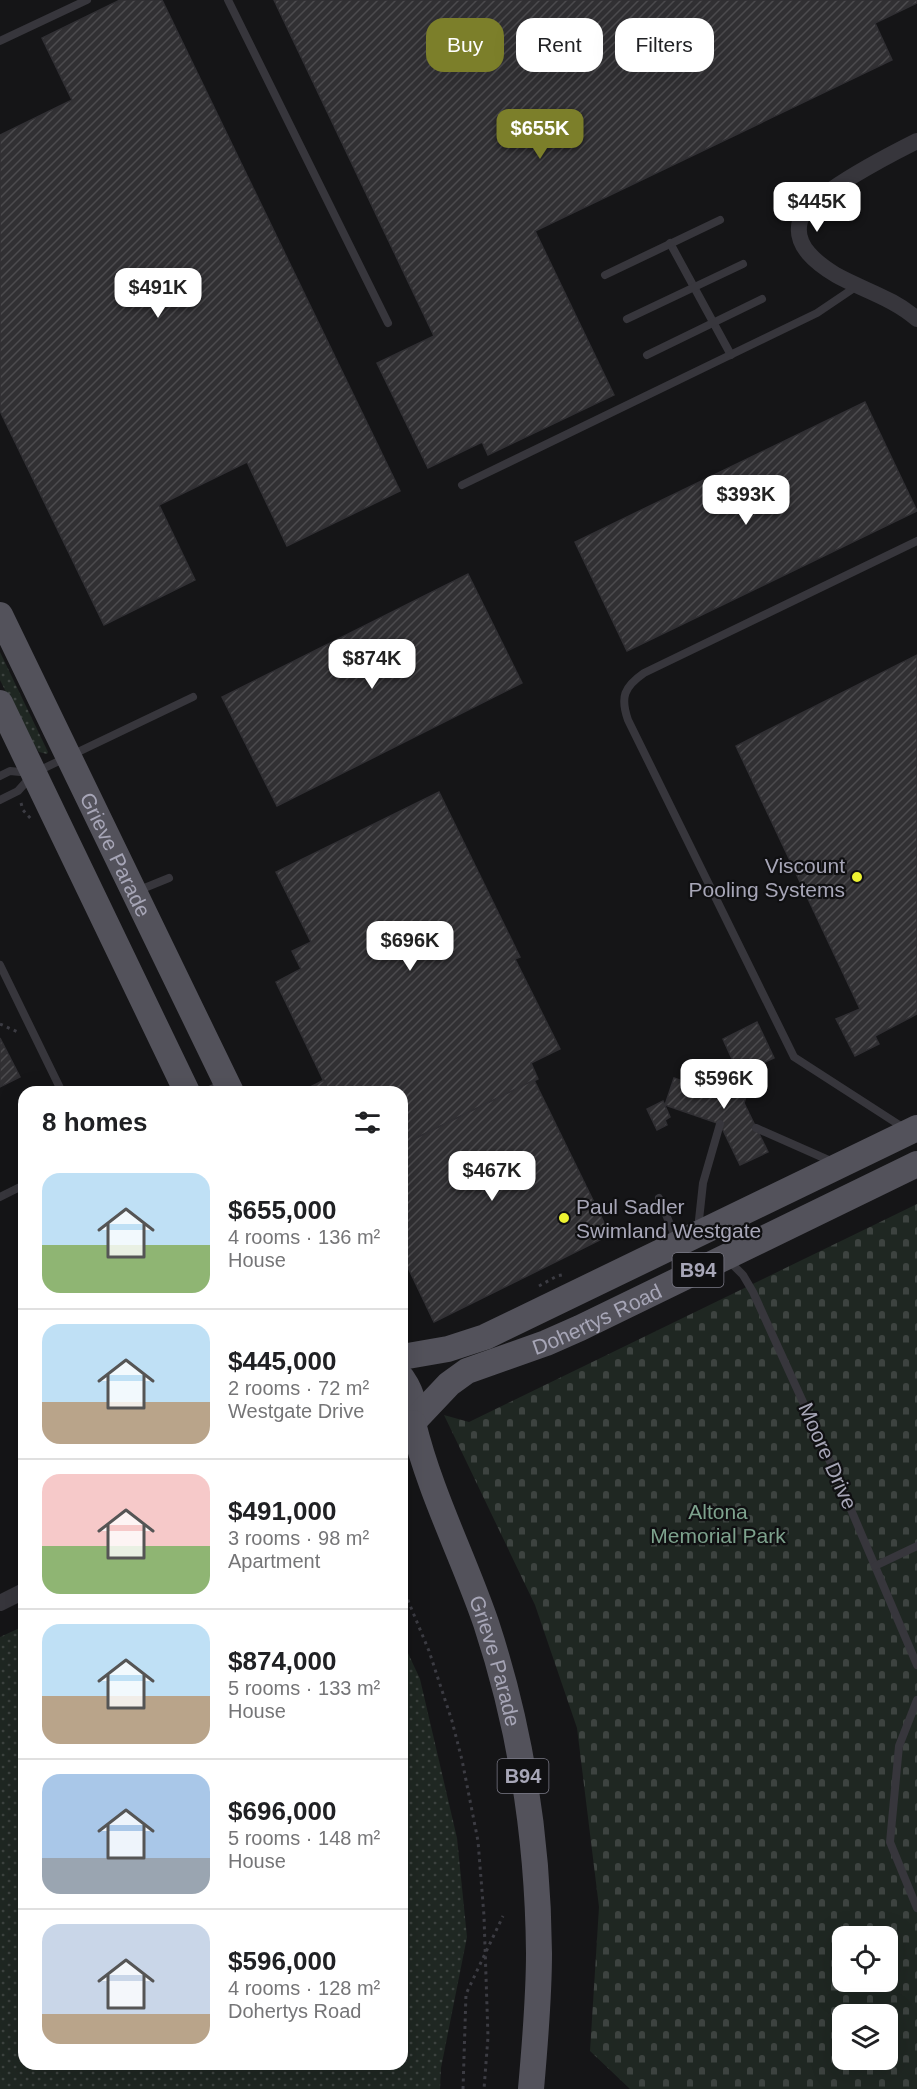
<!DOCTYPE html>
<html lang="en">
<head>
<meta charset="utf-8">
<style>
	:root { --surface:#fff; --page:#f6f6f6; --text:#202124; --muted:#757577; --line:#e0e0e0; --accent:#7c7f2a }
	body { margin:0; font-family:Helvetica,sans-serif; background:var(--page); color:var(--text); height:100vh; display:flex; flex-direction:column; font-size:22px; white-space:nowrap }
	* { box-sizing:border-box; margin:0 }
	p { font-size:20px; color:var(--muted) }
	.icon { flex:none; width:33px; height:33px; fill:none; stroke:currentColor; stroke-width:2; stroke-linecap:round; stroke-linejoin:round }
	.map { position:relative; flex:1; overflow:hidden }
	.side { position:absolute; left:18px; top:1086px; width:390px; height:984px; display:flex; flex-direction:column; background:var(--surface); border-radius:18px; box-shadow:0 6px 24px #0002 }
	.side>* { flex:none }
	.hud { position:absolute; left:426px; top:18px; width:400px; height:54px; display:flex; gap:12px }
	.buttons { position:absolute; left:832px; top:1926px; display:grid; gap:12px }
	.buttons a { display:grid; place-items:center; width:66px; height:66px; border-radius:12px; background:var(--surface); box-shadow:0 6px 24px #0002; font-size:30px }
	.price { position:absolute; translate:-50% -51px; padding:0 14px; border-radius:12px; background:#fff; color:#222; font-size:20px; line-height:39px; filter:drop-shadow(0 2px 3px #0008) }
	.price::after { content:''; position:absolute; left:50%; top:36px; width:18px; height:14px; margin-left:-9px; background:inherit; clip-path:polygon(0 0,100% 0,50% 100%) }
	.price.on { background:var(--accent); color:#fff }
	ul { padding:0; list-style:none }
	li { display:flex; align-items:center; gap:18px; height:150px; padding:0 24px }
	li+li { border-top:2px solid var(--line) }
	li span { display:grid; place-items:center; flex:none; width:168px; height:120px; border-radius:18px; color:#555 }
	li>.icon { margin-inline-start:auto }
	span .icon { width:72px; height:72px; fill:#fffc; stroke-width:1 }
	li b { font-size:26px }
	h2 { display:flex; justify-content:space-between; align-items:center; height:72px; padding:0 24px; font-size:26px }
	.tag { padding:0 21px; border-radius:18px; background:var(--surface); box-shadow:0 6px 24px #0002; font-size:21px; line-height:54px }
	.tag.on { background:var(--accent); color:#fff }
	.map>svg:first-child { display:block }
</style>
</head>
<body>
<div class="map">
<svg width="917" height="2089" viewBox="0 0 917 2089">
	<defs>
		<pattern id="grass-dots" width="8" height="8" patternUnits="userSpaceOnUse" patternTransform="scale(1.5)"><rect width="8" height="8" fill="#1f2722"/><path d="M2 2h.1M6 6h.1" fill="none" stroke="#3d4340" stroke-width="1.8" stroke-linecap="round"/></pattern>
		<pattern id="cemetery-stones" width="16" height="16" patternUnits="userSpaceOnUse" patternTransform="scale(1.5)"><rect width="16" height="16" fill="#1f2722"/><path d="M2 7V4a2 2 0 0 1 4 0v3zM10 15v-3a2 2 0 0 1 4 0v3z" fill="#3d4340"/></pattern>
		<pattern id="building-hatch" width="6" height="6" patternUnits="userSpaceOnUse" patternTransform="scale(1.5)"><rect width="6" height="6" fill="#313033"/><path d="M-1 1l2-2M0 6l6-6M5 7l2-2" fill="none" stroke="#4c4b4e"/></pattern>
	</defs>
	<rect width="100%" height="100%" fill="#151517"/>
	<g fill="url(#grass-dots)">
		<path d="M0,652L48,752L47,754L39,752L30,740L0,680Z"/>
		<path d="M24,1626V2064H402V1640L420,1679L457,1838L467,1937L441,2068L440,2089H0V1637Z"/>
	</g>
	<path fill="url(#cemetery-stones)" fill-rule="evenodd" d="M917,1204V2089H630L590,2051L599,1907L577,1728L535,1605L444,1415L469,1422ZM843,1936H888V1982H843ZM843,2014H888V2060H843Z"/>
	<g fill="url(#building-hatch)" stroke="#302f33" stroke-width="1.5">
		<path d="M120,0H162L400,491L287,546L247,462L159,505L195,580L104,625L0,411V135L72,100L42,38Z"/>
		<path d="M274,0H917V3L875,23L892,60L535,231L614,395L488,455L482,442L428,468L377,363L434,336Z"/>
		<path d="M865,402L917,511L627,651L575,542Z"/>
		<path d="M468,574L522,683L277,806L222,697Z"/>
		<path d="M917,655V1014L875,1036L879,1044L855,1056L836,1019L860,1009L736,746Z"/>
		<path d="M439,792L520,957L515,959L560,1049L531,1063L538,1079L402,1145V1092H329L276,982L301,969L292,951L311,942L276,872Z"/>
		<path d="M757,1022L774,1058L756,1066L733,1061L723,1039Z"/>
		<path d="M0,1038L20,1077L0,1087Z"/>
		<path d="M733,1061L756,1066L744,1103L768,1152L740,1165L720,1124L665,1105L674,1078L722,1095Z"/>
		<path d="M324,1080L329,1092H310L308,1088Z"/>
		<path d="M534,1080L610,1235L434,1322L402,1255V1145Z"/>
		<path d="M663,1101L670,1117L665,1120L667,1125L657,1130L647,1109Z"/>
	</g>
	<g fill="none" stroke-linecap="round" stroke-linejoin="round">
		<g stroke="#3c3c43" stroke-width="3" stroke-dasharray="3 4.5" stroke-linecap="butt">
			<path d="M21,803L23,810L32,820"/>
			<path d="M0,1024L18,1032"/>
			<path d="M539,1286L557,1276L566,1274"/>
			<path d="M402,1586L429,1651L452,1721L462,1760L478,1841L484,1916L488,2037L484,2089"/>
			<path d="M463,2089L466,1994L503,1916"/>
		</g>
		<g stroke="#37363c" stroke-width="8">
			<path d="M228,0L388,323"/>
			<path d="M0,41L87,0"/>
			<path d="M670,243L731,355"/>
			<path d="M605,275L720,220"/>
			<path d="M627,319L743,264"/>
			<path d="M647,355L762,299"/>
			<path d="M462,485L817,313L857,286"/>
			<path d="M0,776L10,771L31,773"/>
			<path d="M0,800L18,791L34,773L193,697"/>
			<path d="M137,891L169,878"/>
			<path d="M0,965L62,1092"/>
			<path d="M205,1092L224,1083"/>
			<path d="M756,1128L833,1162"/>
			<path d="M904,1128L794,1057L628,720C620,697 624,687 644,673L917,541"/>
			<path d="M0,1197L24,1185"/>
			<path d="M659,1198L677,1241"/>
			<path d="M698,1229L703,1183L720,1124"/>
			<path d="M727,1259L743,1275L753,1292L838,1479L917,1665"/>
			<path d="M875,1566L917,1546"/>
			<path d="M917,1700L899,1746L890,1842L917,1908"/>
		</g>
		<g stroke="#37363c" stroke-width="16">
			<path d="M917,141C893,153 807,197 800,221C793,246 818,264 836,275C863,290 893,298 917,319"/>
			<path d="M0,1603L24,1591"/>
		</g>
		<g stroke="#53525b" stroke-width="26">
			<path id="s1" d="M0,615L231,1092"/>
			<path d="M0,703L187,1092"/>
			<path d="M402,1357L448,1349L485,1337L917,1128"/>
			<path d="M402,1378C413,1394 419,1414 409,1432"/>
			<path id="s2" d="M414,1421L449,1384L467,1371L546,1343L580,1328L917,1164"/>
			<path id="s3" d="M413,1423C430,1493 463,1556 486,1623C521,1729 538,1842 539,1953C539,1999 535,2044 531,2089"/>
		</g>
	</g>
	<g fill="#edf331" stroke="#101012" stroke-width="2">
		<circle cx="857" cy="877" r="6"/>
		<circle cx="564" cy="1218" r="6"/>
	</g>
	<g text-anchor="middle" dominant-baseline="central" stroke-width="4.5" stroke-linejoin="round" paint-order="stroke">
		<g fill="#101012" stroke="#7a7986" stroke-width="1.5">
			<rect x="672.5" y="1253" width="51" height="34" rx="4.5"/>
			<rect x="497.5" y="1759" width="51" height="34" rx="4.5"/>
		</g>
		<g font-size="20" font-weight="bold" fill="#a7a6b7">
			<text x="698" y="1270">B94</text>
			<text x="523" y="1776">B94</text>
		</g>
		<g font-size="21" fill="#a7a6b7" stroke="#101012">
			<text stroke="none"><textPath href="#s1" startOffset="266">Grieve Parade</textPath></text>
			<text stroke="none"><textPath href="#s2" startOffset="213">Dohertys Road</textPath></text>
			<text transform="translate(828 1456) rotate(66)">Moore Drive</text>
			<text stroke="none"><textPath href="#s3" startOffset="252">Grieve Parade</textPath></text>
		</g>
		<g font-size="21" fill="#a7a6b7" stroke="#101012" text-anchor="end">
			<text x="845" y="865">Viscount<tspan x="845" dy="24">Pooling Systems</tspan></text>
			<text x="576" y="1206" text-anchor="start">Paul Sadler<tspan x="576" dy="24">Swimland Westgate</tspan></text>
		</g>
		<g font-size="21" fill="#7da28d" stroke="#101012">
			<text x="718" y="1511">Altona<tspan x="718" dy="24">Memorial Park</tspan></text>
		</g>
	</g>
</svg>
<div class="buttons">
<a><svg class="icon" aria-label="locate" viewBox="0 0 24 24"><circle cx="12" cy="12" r="6"/><path d="M12 2v4M12 18v4M2 12h4M18 12h4"/></svg></a>
<a><svg class="icon" aria-label="layers" viewBox="0 0 24 24"><path d="M12 4l9 5-9 5-9-5zM3 14l9 5 9-5"/></svg></a>
</div>
<b class="price on" style="left:540px;top:160px">$655K</b>
<b class="price" style="left:817px;top:233px">$445K</b>
<b class="price" style="left:158px;top:319px">$491K</b>
<b class="price" style="left:746px;top:526px">$393K</b>
<b class="price" style="left:372px;top:690px">$874K</b>
<b class="price" style="left:410px;top:972px">$696K</b>
<b class="price" style="left:724px;top:1110px">$596K</b>
<b class="price" style="left:492px;top:1202px">$467K</b>
<div class="hud">
<a class="tag on">Buy</a>
<a class="tag">Rent</a>
<a class="tag">Filters</a>
</div>
<section class="side">
<h2>8 homes<svg class="icon" aria-label="filters" viewBox="0 0 24 24"><path d="M4 7h16M4 17h16"/><circle cx="9" cy="7" r="2"/><circle cx="15" cy="17" r="2"/></svg></h2>
<ul>
<li><span style="background:linear-gradient(#bfe0f5 60%,#8fb573 0)"><svg class="icon" aria-label="home" viewBox="0 0 24 24"><path d="M3 11l9-7 9 7M6 9v11h12V9"/></svg></span><div><b>$655,000</b><p>4 rooms · 136 m²</p><p>House</p></div></li>
<li><span style="background:linear-gradient(#bfe0f5 65%,#b9a48a 0)"><svg class="icon" aria-label="home" viewBox="0 0 24 24"><path d="M3 11l9-7 9 7M6 9v11h12V9"/></svg></span><div><b>$445,000</b><p>2 rooms · 72 m²</p><p>Westgate Drive</p></div></li>
<li><span style="background:linear-gradient(#f6c9c9 60%,#8fb573 0)"><svg class="icon" aria-label="home" viewBox="0 0 24 24"><path d="M3 11l9-7 9 7M6 9v11h12V9"/></svg></span><div><b>$491,000</b><p>3 rooms · 98 m²</p><p>Apartment</p></div></li>
<li><span style="background:linear-gradient(#bfe0f5 60%,#b9a48a 0)"><svg class="icon" aria-label="home" viewBox="0 0 24 24"><path d="M3 11l9-7 9 7M6 9v11h12V9"/></svg></span><div><b>$874,000</b><p>5 rooms · 133 m²</p><p>House</p></div></li>
<li><span style="background:linear-gradient(#a9c7e8 70%,#9aa5b1 0)"><svg class="icon" aria-label="home" viewBox="0 0 24 24"><path d="M3 11l9-7 9 7M6 9v11h12V9"/></svg></span><div><b>$696,000</b><p>5 rooms · 148 m²</p><p>House</p></div></li>
<li><span style="background:linear-gradient(#c9d6e8 75%,#b9a48a 0)"><svg class="icon" aria-label="home" viewBox="0 0 24 24"><path d="M3 11l9-7 9 7M6 9v11h12V9"/></svg></span><div><b>$596,000</b><p>4 rooms · 128 m²</p><p>Dohertys Road</p></div></li>
</ul>
</section>
</div>
</body>
</html>
